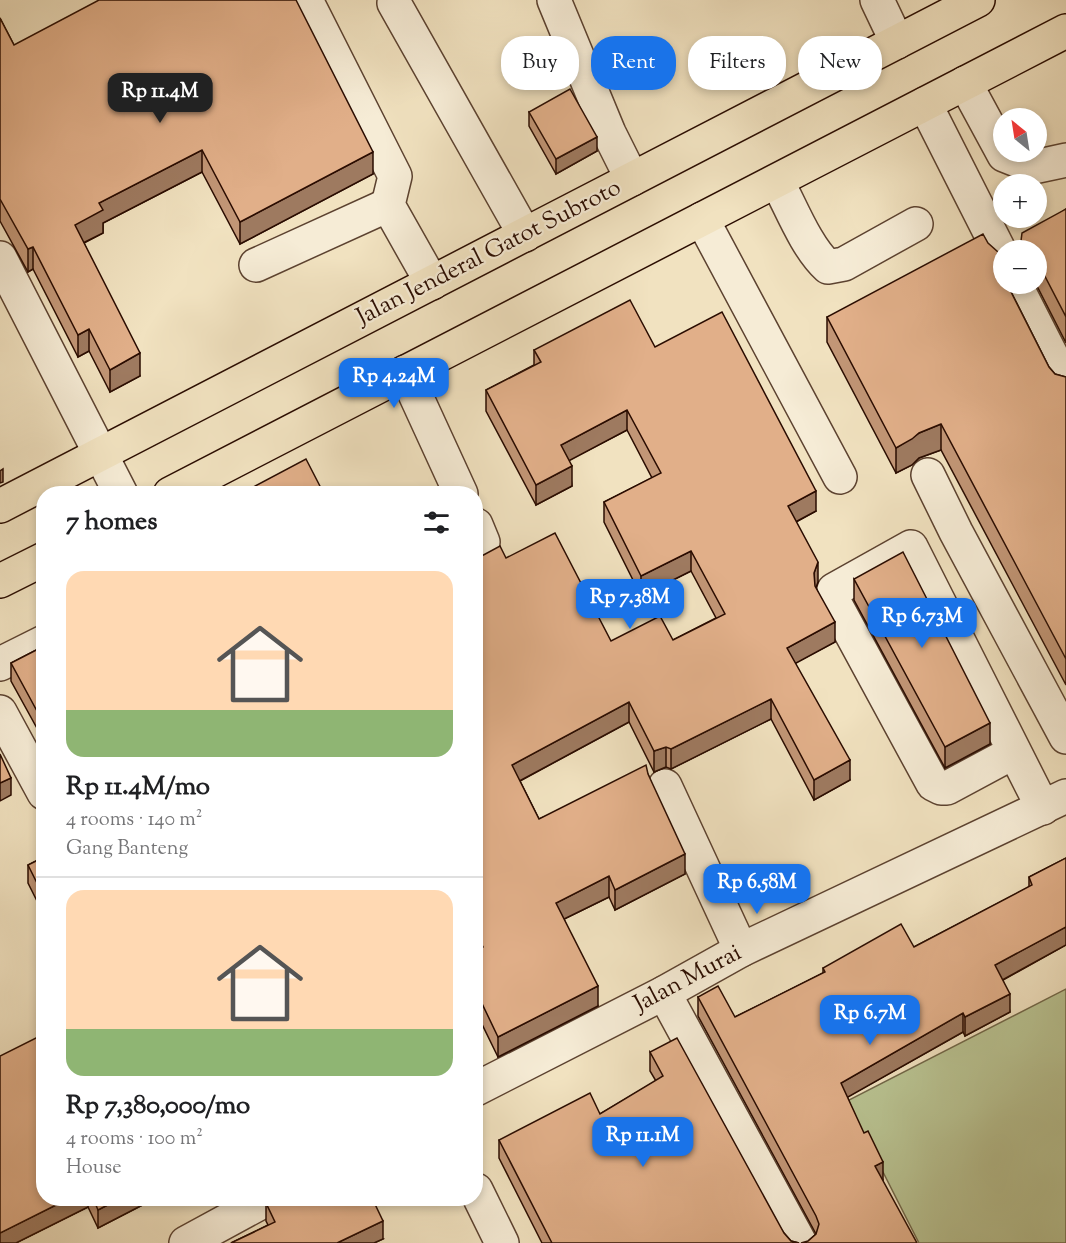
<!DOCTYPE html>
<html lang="en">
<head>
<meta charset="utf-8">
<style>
	:root { --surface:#fff; --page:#f2f2f2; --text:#202124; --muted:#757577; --line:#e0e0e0; --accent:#1a73e8 }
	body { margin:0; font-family:"Sorts Mill Goudy",serif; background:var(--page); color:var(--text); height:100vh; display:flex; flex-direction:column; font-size:22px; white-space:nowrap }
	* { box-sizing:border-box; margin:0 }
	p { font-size:20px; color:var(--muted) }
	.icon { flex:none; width:33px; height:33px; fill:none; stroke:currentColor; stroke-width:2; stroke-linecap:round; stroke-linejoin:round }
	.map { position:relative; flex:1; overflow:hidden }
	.details { position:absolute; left:36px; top:486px; width:447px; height:720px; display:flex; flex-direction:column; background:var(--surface); border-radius:24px; box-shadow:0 3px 9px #0003 }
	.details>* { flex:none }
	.hud { position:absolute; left:501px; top:36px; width:474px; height:54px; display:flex; gap:12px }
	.needle { width:39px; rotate:330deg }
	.tools { position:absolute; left:993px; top:108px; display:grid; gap:12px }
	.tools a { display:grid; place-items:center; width:54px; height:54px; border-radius:50%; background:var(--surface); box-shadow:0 3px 9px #0003; font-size:30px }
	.price { position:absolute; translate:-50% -51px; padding:0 14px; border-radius:12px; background:var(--accent); color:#fff; font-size:20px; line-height:39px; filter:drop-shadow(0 2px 3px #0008) }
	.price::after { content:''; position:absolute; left:50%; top:36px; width:18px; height:14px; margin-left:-9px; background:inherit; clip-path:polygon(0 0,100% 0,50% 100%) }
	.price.current { background:#222; color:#fff }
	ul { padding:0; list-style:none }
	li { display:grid; align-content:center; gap:12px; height:318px; padding:0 30px }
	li+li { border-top:2px solid var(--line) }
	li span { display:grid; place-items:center; height:186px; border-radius:18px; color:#555 }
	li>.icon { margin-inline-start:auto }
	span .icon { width:108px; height:108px; fill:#fffc; stroke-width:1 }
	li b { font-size:26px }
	h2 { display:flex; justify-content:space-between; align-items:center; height:72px; padding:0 30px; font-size:26px }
	.chip { padding:0 21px; border-radius:24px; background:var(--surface); box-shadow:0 3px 9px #0003; font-size:21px; line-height:54px }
	.chip.current { background:var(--accent); color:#fff }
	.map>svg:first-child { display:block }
</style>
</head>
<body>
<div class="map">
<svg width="1066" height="1243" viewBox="0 0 1066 1243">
	<rect width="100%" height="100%" fill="#f1e2c0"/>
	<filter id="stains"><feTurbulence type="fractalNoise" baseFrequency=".00333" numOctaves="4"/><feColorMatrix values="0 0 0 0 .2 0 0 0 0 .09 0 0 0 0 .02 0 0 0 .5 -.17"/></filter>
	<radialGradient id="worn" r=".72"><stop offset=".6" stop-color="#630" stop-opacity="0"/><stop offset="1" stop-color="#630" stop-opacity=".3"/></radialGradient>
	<path fill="#b9c392" stroke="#726849" stroke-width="1.5" d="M1066,989V1243H919L847,1101Z"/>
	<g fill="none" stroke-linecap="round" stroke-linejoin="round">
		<defs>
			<g id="minor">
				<path d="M306,0L395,176L388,205L432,283"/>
				<path d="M554,0L609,133L632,179"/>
				<path d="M877,0L897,42"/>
				<path d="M394,3L525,235"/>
				<path d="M965,83L1004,155L1034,167L1066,160"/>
				<path d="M925,104L1004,260"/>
				<path d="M777,181C791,207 806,247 828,267L844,264L916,224"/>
				<path d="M702,219L840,477"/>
				<path d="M0,258L121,494"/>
				<path d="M256,265L388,205"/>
				<path d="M1015,284L1066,384"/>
				<path d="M405,372L461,494"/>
				<path d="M928,475L956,532L1066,737"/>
				<path d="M476,525L483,542"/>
				<path d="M0,664L44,642"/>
				<path d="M0,712L44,793"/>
				<path d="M1014,752L947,788H941L933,784L832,598L834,590L911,547L1043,808"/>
				<path d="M665,786L741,950"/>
				<path d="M664,993L800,1243"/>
				<path d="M476,1089L664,993L741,950L1066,796"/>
				<path d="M476,1190L502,1243"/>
				<path d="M186,1243L269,1198"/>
			</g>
			<g id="major">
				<path d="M170,494L1066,31"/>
				<path d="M0,506L978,0"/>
				<path d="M0,581L44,559"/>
			</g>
		</defs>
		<use href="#minor" stroke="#5c4230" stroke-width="36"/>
		<use href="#major" stroke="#2a0c00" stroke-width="36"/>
		<use href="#minor" stroke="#f6ecd6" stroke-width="33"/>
		<use href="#major" stroke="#f1e2c0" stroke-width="33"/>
	</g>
	<g fill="#c29676" stroke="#2a0c00" stroke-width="1.5">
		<path d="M0,18L14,45L373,174L240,244L202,172L103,223V233L84,243L140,376L110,392L89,351L78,357L33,269L28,272L0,221Z"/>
		<path d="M529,112L597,151L556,174L529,126Z"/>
		<path d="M1066,209V343L1036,284V250H1021V241Z"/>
		<path d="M998,266L1049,367L1055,374L1066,377V685L941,450L919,458L912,465L896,473L827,342V317Z"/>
		<path d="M655,347L816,511L796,522L818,582L816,587L835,642L795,663L850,780L814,800L771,719L671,769L666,767L654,772L629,722L520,781L539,819L648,774L685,874L615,910L609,897L564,919L598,1006L498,1057L476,1012V559L506,558L611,641L673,640L716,618L691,571L641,596L604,522V502L652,478L627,430L569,460L572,486L536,505L486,411V390L534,365V350Z"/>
		<path d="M854,579L990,744L945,768L854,600Z"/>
		<path d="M44,646V741L11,681V663Z"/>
		<path d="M44,857V915L28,883V865Z"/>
		<path d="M1066,858V945L1003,980L1010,1012L965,1036L963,1032L847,1097L883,1180L808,1241L816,1234L698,1016V997L735,1017L823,973V968L914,947L1029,887V877Z"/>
		<path d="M650,1052L784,1233L791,1241L799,1243H542L499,1158V1140L600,1114L656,1081L650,1071Z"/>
		<path d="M44,1198H156L98,1228L88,1207L16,1243H0Z"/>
		<path d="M266,1203L383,1239L374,1243H231L268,1225L266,1221Z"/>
	</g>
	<g fill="#9e7a60" stroke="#2a0c00" stroke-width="1.5">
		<path d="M597,137V151L556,174V159Z"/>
		<path d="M202,150V172L103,223V233L75,247V225L99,203Z"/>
		<path d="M373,152V174L240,244V222Z"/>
		<path d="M33,247V269L28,272V249Z"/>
		<path d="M89,329V351L78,357V335Z"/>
		<path d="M140,353V376L110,392V370Z"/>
		<path d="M627,410V430L561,465V445Z"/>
		<path d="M941,424V450L919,458L912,465L896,473V448L919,433Z"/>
		<path d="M572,466V486L536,505V485Z"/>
		<path d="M3,469V482L0,483V471Z"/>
		<path d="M816,491V511L788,526V506Z"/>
		<path d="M691,551V571L641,596V576Z"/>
		<path d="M818,562V582L814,593V573Z"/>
		<path d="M835,622V642L787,668V648Z"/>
		<path d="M771,699V719L671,769V749Z"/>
		<path d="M629,702V722L512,785V765Z"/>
		<path d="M990,723V744L945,768V747Z"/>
		<path d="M666,747V767L654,772V751Z"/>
		<path d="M850,760V780L814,800V780Z"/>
		<path d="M11,778V795L0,801V783Z"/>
		<path d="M685,854V874L615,910V890Z"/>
		<path d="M609,876V897L556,923V903Z"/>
		<path d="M1066,927V945L995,984V965Z"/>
		<path d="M598,986V1006L498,1057V1037Z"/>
		<path d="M1010,994V1012L965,1036V1017Z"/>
		<path d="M963,1013V1032L841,1101V1083Z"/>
		<path d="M883,1162V1180L875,1184V1166Z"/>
		<path d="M70,1198H88V1207L16,1243H0V1233Z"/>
		<path d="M121,1198H156L98,1228V1210Z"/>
		<path d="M383,1221V1239L374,1243H337Z"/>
	</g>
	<g fill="#e1af89" stroke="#2a0c00" stroke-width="1.5">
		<path d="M99,0H296L373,152L240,222L202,150L99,203L103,210L75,225L140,353L110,370L89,329L78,335L33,247L28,249L0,199V18L14,45Z"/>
		<path d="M570,89L597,137L556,159L529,112Z"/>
		<path d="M1066,209V317L1036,259V250H1032L1026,243L1021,241L1022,233Z"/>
		<path d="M983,234L988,243L998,252L996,258L998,267L1004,277V284H1007L1049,367L1055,374L1066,377V659L941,424L919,433L912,439L896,448L827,317Z"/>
		<path d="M630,300L655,347L722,312L816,491L788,506L818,562L814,573L815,586L835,622L787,648L850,760L814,780L771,699L671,749L666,747L654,751L629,702L512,765L539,819L646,765L648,774L685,854L615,890L609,876L556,903L598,986L498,1037L476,991V951L483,947L476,932V559L500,546L506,558L555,533L611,641L660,616L673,640L725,614L691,551L641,576L604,502L661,473L627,410L561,445L572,466L536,485L486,390L541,362L534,350Z"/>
		<path d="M306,459L324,494H240Z"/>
		<path d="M903,552L990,723L945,747L854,579Z"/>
		<path d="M44,646V724L11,663Z"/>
		<path d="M0,754L11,778L0,783Z"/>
		<path d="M44,857V897L28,865Z"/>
		<path d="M1066,858V927L995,965L1010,994L965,1017L963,1013L841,1083L864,1133L868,1131L883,1162L875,1166L917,1243H801L808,1241L816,1234L819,1224L816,1216L698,997L718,986L735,1017L825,972L823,968L901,924L914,947L1032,885L1029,877Z"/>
		<path d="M44,1034V1198H70L0,1233V1056Z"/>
		<path d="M677,1038L784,1233L791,1241L799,1243H552L499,1140L590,1093L600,1114L663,1076L650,1052Z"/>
		<path d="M93,1198H121L98,1210Z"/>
		<path d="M275,1198H372L383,1221L337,1243H231L275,1222L266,1203Z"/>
	</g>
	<g text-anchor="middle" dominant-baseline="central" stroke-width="4.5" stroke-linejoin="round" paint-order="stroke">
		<g font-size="24" fill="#2a0c00" stroke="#f6ecd6">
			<text transform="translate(489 253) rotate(-27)">Jalan Jenderal Gatot Subroto</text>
			<text transform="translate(688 979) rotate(-28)">Jalan Murai</text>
		</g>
	</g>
	<rect width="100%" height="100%" filter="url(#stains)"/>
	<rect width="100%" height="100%" fill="url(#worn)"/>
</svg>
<div class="tools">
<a><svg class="needle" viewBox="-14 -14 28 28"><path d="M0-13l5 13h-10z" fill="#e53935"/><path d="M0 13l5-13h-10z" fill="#757577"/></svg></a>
<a>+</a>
<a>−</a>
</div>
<b class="price current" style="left:160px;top:124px">Rp 11.4M</b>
<b class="price" style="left:394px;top:409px">Rp 4.24M</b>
<b class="price" style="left:630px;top:630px">Rp 7.38M</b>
<b class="price" style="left:922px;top:649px">Rp 6.73M</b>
<b class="price" style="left:757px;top:915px">Rp 6.58M</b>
<b class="price" style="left:870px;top:1046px">Rp 6.7M</b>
<b class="price" style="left:643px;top:1168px">Rp 11.1M</b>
<div class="hud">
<a class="chip">Buy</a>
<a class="chip current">Rent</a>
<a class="chip">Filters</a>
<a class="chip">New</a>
</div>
<section class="details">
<h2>7 homes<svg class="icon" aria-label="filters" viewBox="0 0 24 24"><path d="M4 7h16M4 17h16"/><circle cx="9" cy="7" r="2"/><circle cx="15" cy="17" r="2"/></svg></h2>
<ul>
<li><span style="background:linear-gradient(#ffd9b3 75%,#8fb573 0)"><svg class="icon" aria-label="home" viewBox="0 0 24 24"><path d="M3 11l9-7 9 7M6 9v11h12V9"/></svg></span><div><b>Rp 11.4M/mo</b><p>4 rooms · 140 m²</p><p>Gang Banteng</p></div></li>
<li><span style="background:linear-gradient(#ffd9b3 75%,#8fb573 0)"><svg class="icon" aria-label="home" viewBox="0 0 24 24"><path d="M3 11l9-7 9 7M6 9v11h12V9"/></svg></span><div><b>Rp 7,380,000/mo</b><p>4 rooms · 100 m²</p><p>House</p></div></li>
</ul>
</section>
</div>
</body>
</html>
